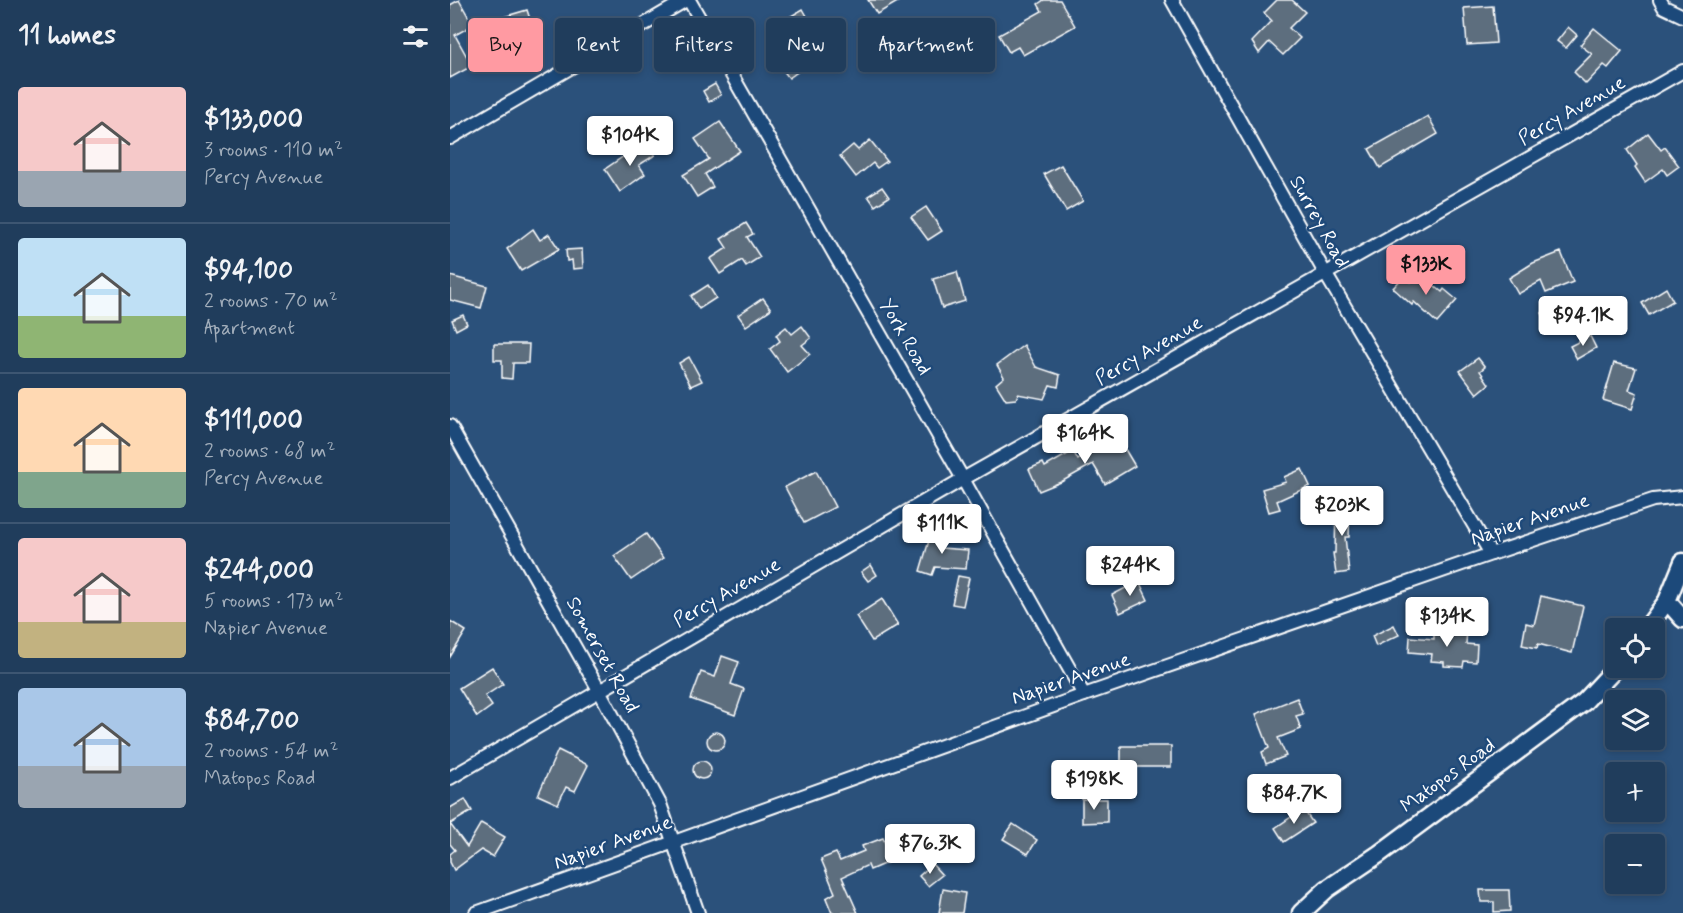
<!DOCTYPE html>
<html lang="en">
<head>
<meta charset="utf-8">
<style>
	:root { --surface:#203d5c; --page:#2d4865; --text:#f1f3f6; --muted:#a2aebb; --line:#3d5672; --accent:#ff9aa2 }
	body { margin:0; font-family:Mynerve,sans-serif; background:var(--page); color:var(--text); height:100vh; display:flex; flex-direction:column; font-size:22px; white-space:nowrap }
	* { box-sizing:border-box; margin:0 }
	p { font-size:20px; color:var(--muted) }
	.icon { flex:none; width:33px; height:33px; fill:none; stroke:currentColor; stroke-width:2; stroke-linecap:round; stroke-linejoin:round }
	.map { position:relative; flex:1; overflow:hidden }
	.panel { display:flex; flex-direction:column; background:var(--surface); width:450px }
	.panel>* { flex:none }
	.guide { position:absolute; left:18px; top:18px; width:570px; height:54px; display:flex; gap:12px }
	.controls { position:absolute; left:1155px; top:618px; display:grid; gap:12px }
	.controls a { display:grid; place-items:center; width:60px; height:60px; border-radius:6px; background:var(--surface); box-shadow:0 3px 9px #0003,0 0 0 2px var(--line); font-size:30px }
	.price { position:absolute; translate:-50% -51px; padding:0 14px; border-radius:6px; background:#fff; color:#222; font-size:20px; line-height:39px; filter:drop-shadow(0 2px 3px #0008) }
	.price::after { content:''; position:absolute; left:50%; top:36px; width:18px; height:14px; margin-left:-9px; background:inherit; clip-path:polygon(0 0,100% 0,50% 100%) }
	.price.active { background:var(--accent); color:#111 }
	ul { padding:0; list-style:none }
	li { display:flex; align-items:center; gap:18px; height:150px; padding:0 18px }
	li+li { border-top:2px solid var(--line) }
	li span { display:grid; place-items:center; flex:none; width:168px; height:120px; border-radius:6px; color:#555 }
	li>.icon { margin-inline-start:auto }
	span .icon { width:72px; height:72px; fill:#fffc; stroke-width:1 }
	li b { font-size:26px }
	h2 { display:flex; justify-content:space-between; align-items:center; height:72px; padding:0 18px; font-size:26px }
	.chip { padding:0 21px; border-radius:6px; background:var(--surface); box-shadow:0 3px 9px #0003,0 0 0 2px var(--line); font-size:21px; line-height:54px }
	.chip.active { background:var(--accent); color:#111 }
	main { display:flex; flex:1; min-height:0 }
	.map>svg:first-child { display:block }
</style>
</head>
<body>
<main>
<section class="panel">
<h2>11 homes<svg class="icon" aria-label="filters" viewBox="0 0 24 24"><path d="M4 7h16M4 17h16"/><circle cx="9" cy="7" r="2"/><circle cx="15" cy="17" r="2"/></svg></h2>
<ul>
<li><span style="background:linear-gradient(#f6c9c9 70%,#9aa5b1 0)"><svg class="icon" aria-label="home" viewBox="0 0 24 24"><path d="M3 11l9-7 9 7M6 9v11h12V9"/></svg></span><div><b>$133,000</b><p>3 rooms · 110 m²</p><p>Percy Avenue</p></div></li>
<li><span style="background:linear-gradient(#bfe0f5 65%,#8fb573 0)"><svg class="icon" aria-label="home" viewBox="0 0 24 24"><path d="M3 11l9-7 9 7M6 9v11h12V9"/></svg></span><div><b>$94,100</b><p>2 rooms · 70 m²</p><p>Apartment</p></div></li>
<li><span style="background:linear-gradient(#ffd9b3 70%,#7fa58c 0)"><svg class="icon" aria-label="home" viewBox="0 0 24 24"><path d="M3 11l9-7 9 7M6 9v11h12V9"/></svg></span><div><b>$111,000</b><p>2 rooms · 68 m²</p><p>Percy Avenue</p></div></li>
<li><span style="background:linear-gradient(#f6c9c9 70%,#c2b280 0)"><svg class="icon" aria-label="home" viewBox="0 0 24 24"><path d="M3 11l9-7 9 7M6 9v11h12V9"/></svg></span><div><b>$244,000</b><p>5 rooms · 173 m²</p><p>Napier Avenue</p></div></li>
<li><span style="background:linear-gradient(#a9c7e8 65%,#9aa5b1 0)"><svg class="icon" aria-label="home" viewBox="0 0 24 24"><path d="M3 11l9-7 9 7M6 9v11h12V9"/></svg></span><div><b>$84,700</b><p>2 rooms · 54 m²</p><p>Matopos Road</p></div></li>
</ul>
</section>
<div class="map">
<svg width="1233" height="913" viewBox="0 0 1233 913">
	<rect width="100%" height="100%" fill="#2b517b"/>
	<filter id="ink" filterUnits="userSpaceOnUse"><feTurbulence type="fractalNoise" baseFrequency=".0167" numOctaves="2"/><feDisplacementMap in="SourceGraphic" scale="12" xChannelSelector="R" yChannelSelector="G"/><feConvolveMatrix kernelMatrix="1 2 1 2 8 2 1 2 1" color-interpolation-filters="sRGB"/></filter>
	<g filter="url(#ink)">
		<g fill="#5d6e7e" stroke="#fff" stroke-width="1.5">
			<path d="M9,0L23,25L5,35L22,66L0,78V5Z"/>
			<path d="M418,0H451L427,14Z"/>
			<path d="M594,0H610L625,26L573,55L568,47L559,52L549,35L592,11L588,4Z"/>
			<path d="M827,0H842L855,12L839,28L850,38L833,55L819,42L809,53L802,42L822,21L814,13Z"/>
			<path d="M1043,6L1046,43L1017,45L1014,8Z"/>
			<path d="M353,9L366,32L345,44L360,63L339,78L326,61L338,51L324,26Z"/>
			<path d="M77,10L90,49L71,55L68,45L54,50L43,20Z"/>
			<path d="M1118,27L1127,35L1116,48L1107,41Z"/>
			<path d="M1144,28L1172,51L1158,68L1154,65L1136,84L1124,72L1142,54L1130,45Z"/>
			<path d="M265,84L271,95L259,102L253,91Z"/>
			<path d="M978,116L988,134L930,168L919,149Z"/>
			<path d="M270,122L290,151L255,174L263,187L247,197L233,175L259,159L245,139Z"/>
			<path d="M1198,133L1211,150L1215,147L1229,166L1217,175L1213,169L1195,182L1185,167L1187,165L1177,150Z"/>
			<path d="M420,140L437,161L427,168L423,163L406,177L390,156L403,145L408,150Z"/>
			<path d="M196,141L205,155L189,165L195,174L170,192L155,169Z"/>
			<path d="M611,165L633,201L616,211L594,174Z"/>
			<path d="M432,187L439,197L425,206L418,196Z"/>
			<path d="M476,207L492,231L478,240L461,217Z"/>
			<path d="M296,223L303,234L297,237L310,257L296,266L292,260L270,274L260,259L277,248L271,239Z"/>
			<path d="M83,229L90,240L99,234L109,249L71,271L57,249Z"/>
			<path d="M132,249L133,268L123,269L122,260L117,261L116,250Z"/>
			<path d="M1111,252L1123,282L1096,293L1091,281L1068,294L1059,278L1083,263Z"/>
			<path d="M507,272L515,301L492,308L483,279Z"/>
			<path d="M969,273L992,292L994,289L1007,300L987,323L964,302L962,305L943,288L954,276L961,282Z"/>
			<path d="M0,276L37,286L31,308L0,300Z"/>
			<path d="M258,285L266,298L249,309L241,296Z"/>
			<path d="M1216,288L1223,301L1199,315L1192,303Z"/>
			<path d="M313,298L321,309L296,326L288,315Z"/>
			<path d="M1102,307L1107,317L1097,322L1092,313Z"/>
			<path d="M13,315L17,324L6,330L2,320Z"/>
			<path d="M352,326L361,338L352,345L360,354L337,372L320,349L330,341L326,335L336,327L342,334Z"/>
			<path d="M1140,336L1146,348L1127,359L1120,346Z"/>
			<path d="M44,344H79L78,363H63L62,379L52,378V360H44Z"/>
			<path d="M574,345L586,367L610,375L608,387L600,385L594,399L568,394L566,399L556,400L546,384L554,377L547,365Z"/>
			<path d="M239,357L252,381L241,386L229,363Z"/>
			<path d="M1028,358L1035,367L1030,371L1039,384L1027,394L1010,371Z"/>
			<path d="M1164,363L1186,368L1179,390L1187,393L1182,409L1153,400Z"/>
			<path d="M667,436L685,466L655,484L643,464L611,482L589,491L579,469L593,463L595,467L623,451L628,460Z"/>
			<path d="M852,469L860,486L827,501L830,509L819,512L812,489L836,482L834,477Z"/>
			<path d="M366,471L385,507L354,523L335,487Z"/>
			<path d="M886,503H900L899,537H895L899,572L886,574L883,553H885Z"/>
			<path d="M483,527L496,531L491,548L518,550L516,569L485,567L482,575L470,571Z"/>
			<path d="M196,534L213,558L181,580L164,556Z"/>
			<path d="M421,565L427,575L418,581L411,572Z"/>
			<path d="M508,576L519,578L513,606L502,604Z"/>
			<path d="M689,581L698,600L670,613L662,595Z"/>
			<path d="M1091,596L1133,606L1122,653L1088,644L1087,648L1072,645L1076,623L1084,625Z"/>
			<path d="M432,599L448,625L422,641L406,616Z"/>
			<path d="M0,621L16,631L0,657Z"/>
			<path d="M944,625L949,635L926,646L922,636Z"/>
			<path d="M997,627L1017,629L1016,644L1027,645L1026,662L1014,661L1013,667L994,666V662L981,661L982,654L959,652L960,637L984,639V634L996,635Z"/>
			<path d="M272,656L289,662L281,684L294,689L285,715L241,699L251,672L265,677Z"/>
			<path d="M42,667L53,684L35,696L42,706L27,717L9,688Z"/>
			<path d="M847,698L853,714L846,716L851,729L828,738L836,756L816,764L812,752L819,748L806,714Z"/>
			<circle cx="266" cy="741" r="9"/>
			<rect x="671" y="746" width="50" height="21"/>
			<path d="M108,750L138,765L125,791L116,787L108,804L88,795Z"/>
			<circle cx="252" cy="770" r="9"/>
			<path d="M15,799L22,811L0,824L17,847L31,823L55,837L43,857L31,850L4,870L0,862V854L5,850L0,844V808Z"/>
			<path d="M632,799H657V822L632,823Z"/>
			<path d="M853,809L863,823L834,842L825,828Z"/>
			<path d="M563,824L587,840L578,854L553,839Z"/>
			<path d="M517,828L521,842L491,852L486,838Z"/>
			<path d="M433,838L443,860L420,870L418,865L392,877L408,913H382L376,898L385,893L371,859L386,853L390,861L414,851L412,846Z"/>
			<path d="M482,864L492,875L478,886L469,876Z"/>
			<path d="M493,889L515,893L512,913H489Z"/>
			<path d="M1030,890H1059L1060,911L1044,912V902H1031Z"/>
		</g>
		<g fill="none" stroke-linecap="round" stroke-linejoin="round">
			<defs>
				<g id="street">
					<path d="M239,0L513,479L634,695"/>
					<path d="M722,0L875,273L1041,554"/>
					<path d="M1210,0L1214,7L1233,16"/>
					<path d="M0,138L236,0"/>
					<path d="M0,426L149,690L210,804L248,913"/>
					<path d="M0,778L513,479L1233,71"/>
					<path d="M26,913L634,695L1041,554L1203,500L1233,497"/>
				</g>
				<g id="secondary">
					<path d="M1217,601L1233,619"/>
					<path d="M1197,628L1217,601L1233,562"/>
					<path d="M851,913L877,889L929,854L1134,702L1166,668"/>
				</g>
			</defs>
			<use href="#street" stroke="#fff" stroke-width="16"/>
			<use href="#secondary" stroke="#fff" stroke-width="21"/>
			<use href="#street" stroke="#1f4a7a" stroke-width="12"/>
			<use href="#secondary" stroke="#1f4a7a" stroke-width="16"/>
		</g>
	</g>
	<g text-anchor="middle" dominant-baseline="central" stroke-width="5" stroke-linejoin="round" paint-order="stroke">
		<g font-size="20" fill="#fff" stroke="#1f4a7a">
			<text transform="translate(1122 111) rotate(-30)">Percy Avenue</text>
			<text transform="translate(869 222) rotate(61)">Surrey Road</text>
			<text transform="translate(455 337) rotate(60)">York Road</text>
			<text transform="translate(699 351) rotate(-30)">Percy Avenue</text>
			<text transform="translate(1080 520) rotate(-19)">Napier Avenue</text>
			<text transform="translate(277 593) rotate(-30)">Percy Avenue</text>
			<text transform="translate(152 655) rotate(61)">Somerset Road</text>
			<text transform="translate(621 679) rotate(-19)">Napier Avenue</text>
			<text transform="translate(998 776) rotate(-36)">Matopos Road</text>
			<text transform="translate(163 843) rotate(-20)">Napier Avenue</text>
		</g>
	</g>
</svg>
<div class="controls">
<a><svg class="icon" aria-label="locate" viewBox="0 0 24 24"><circle cx="12" cy="12" r="6"/><path d="M12 2v4M12 18v4M2 12h4M18 12h4"/></svg></a>
<a><svg class="icon" aria-label="layers" viewBox="0 0 24 24"><path d="M12 4l9 5-9 5-9-5zM3 14l9 5 9-5"/></svg></a>
<a>+</a>
<a>−</a>
</div>
<b class="price" style="left:180px;top:167px">$104K</b>
<b class="price active" style="left:976px;top:296px">$133K</b>
<b class="price" style="left:1133px;top:347px">$94.1K</b>
<b class="price" style="left:635px;top:465px">$164K</b>
<b class="price" style="left:892px;top:537px">$203K</b>
<b class="price" style="left:492px;top:555px">$111K</b>
<b class="price" style="left:680px;top:597px">$244K</b>
<b class="price" style="left:997px;top:648px">$134K</b>
<b class="price" style="left:644px;top:811px">$198K</b>
<b class="price" style="left:844px;top:825px">$84.7K</b>
<b class="price" style="left:480px;top:875px">$76.3K</b>
<div class="guide">
<a class="chip active">Buy</a>
<a class="chip">Rent</a>
<a class="chip">Filters</a>
<a class="chip">New</a>
<a class="chip">Apartment</a>
</div>
</div>
</main>
</body>
</html>
